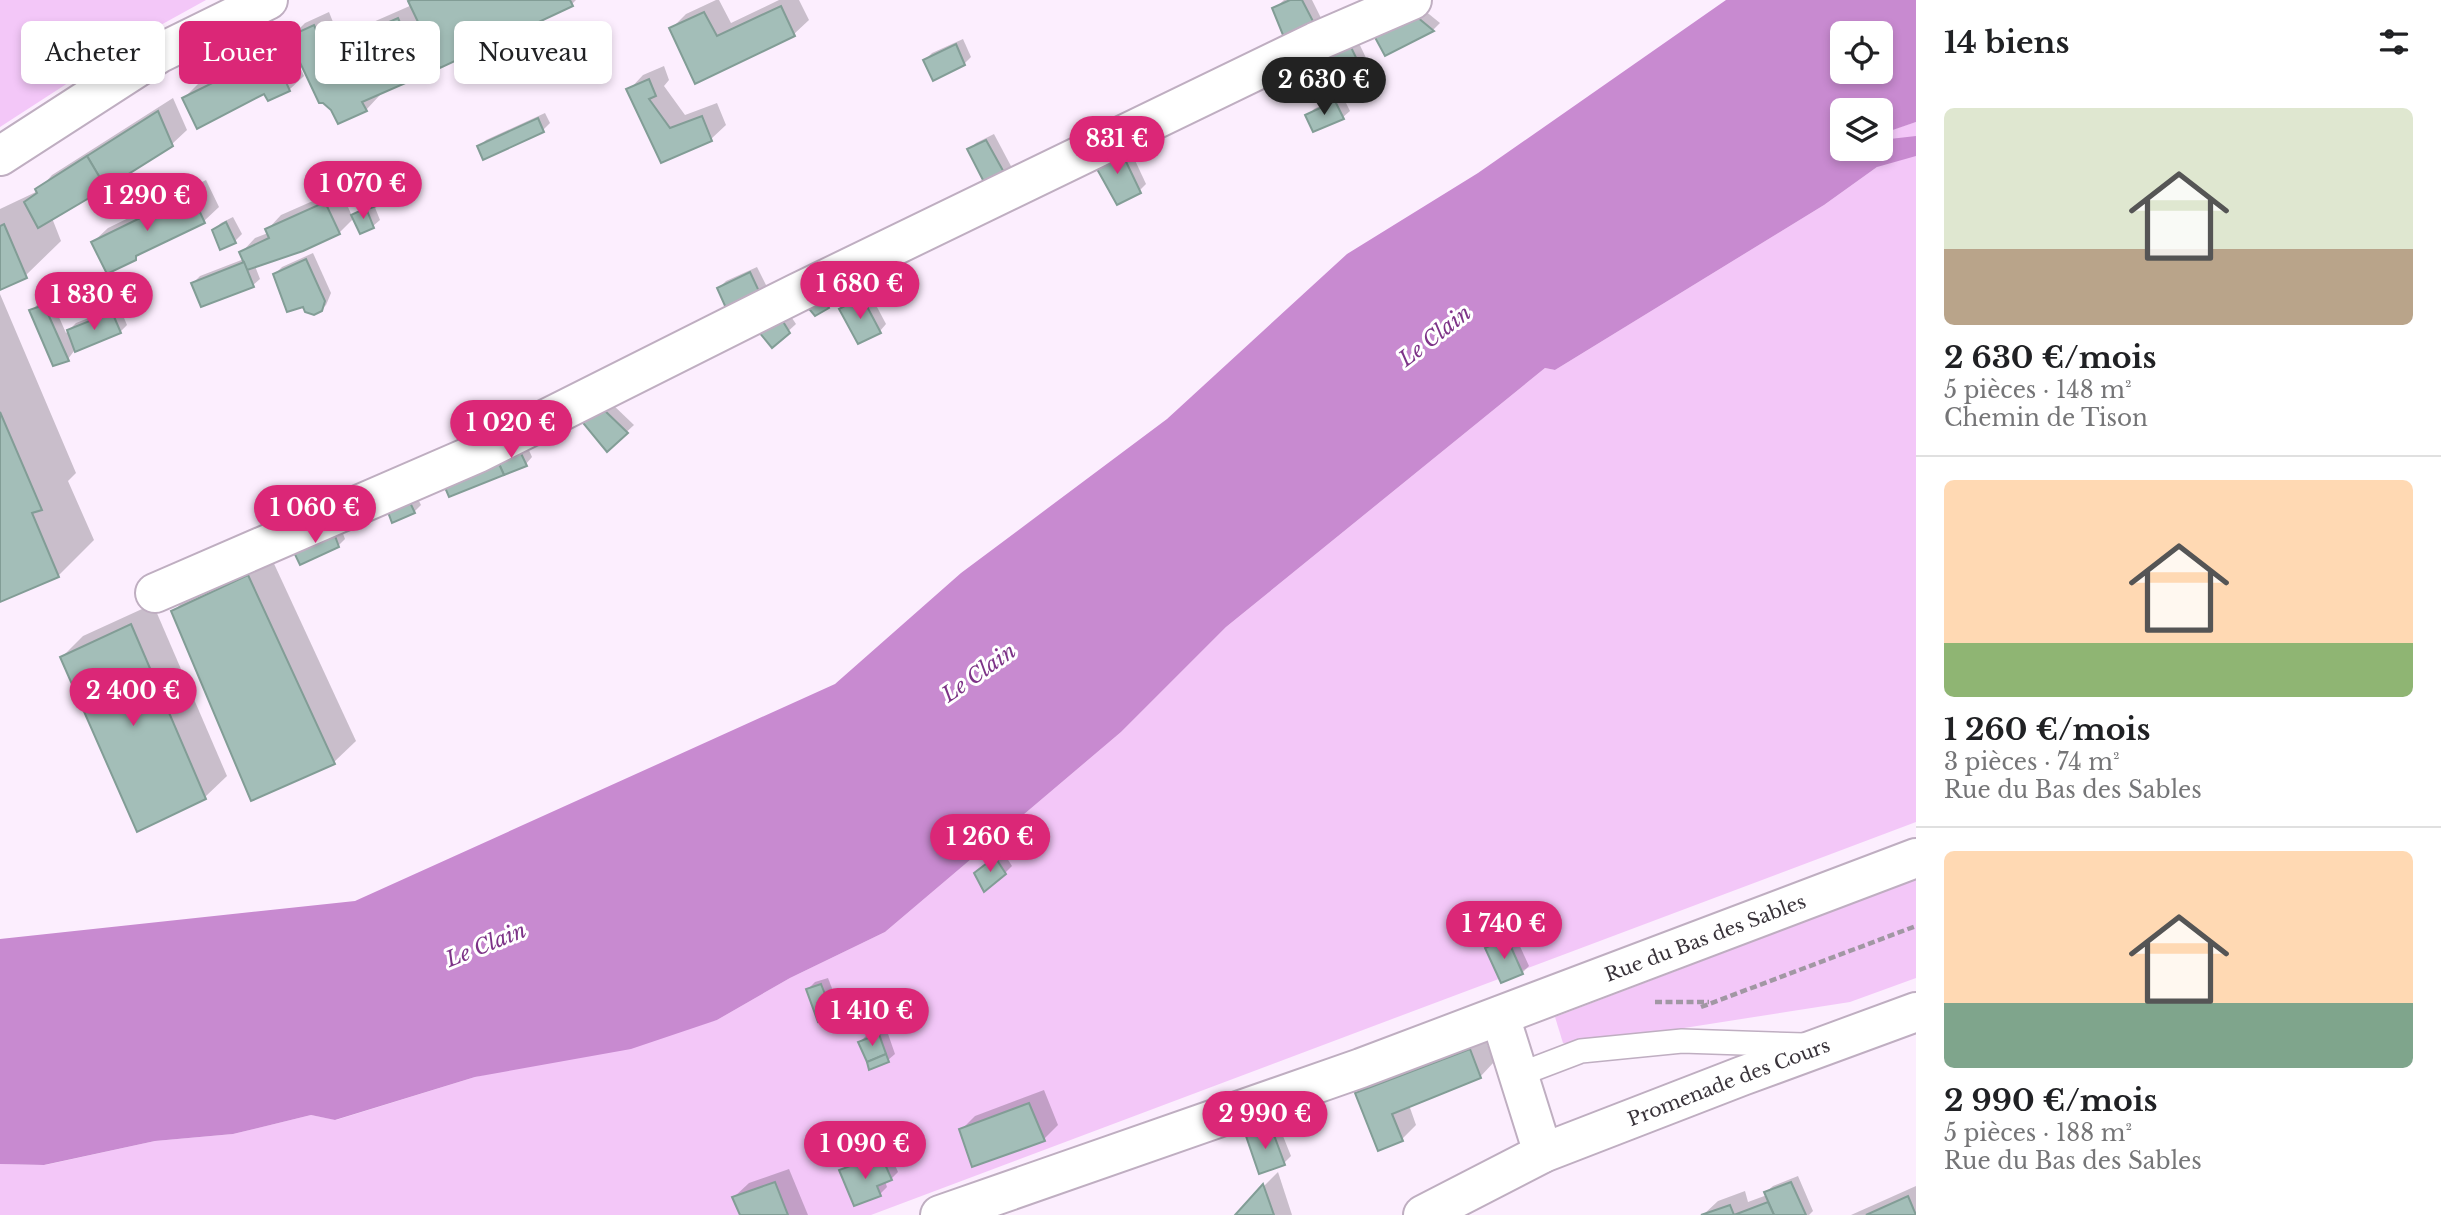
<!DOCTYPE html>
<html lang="fr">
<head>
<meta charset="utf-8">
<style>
	:root { --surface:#fff; --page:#f2f2f2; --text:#202124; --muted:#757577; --line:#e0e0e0; --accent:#db2777 }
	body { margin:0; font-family:"Libre Baskerville",serif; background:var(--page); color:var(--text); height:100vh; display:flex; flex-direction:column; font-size:26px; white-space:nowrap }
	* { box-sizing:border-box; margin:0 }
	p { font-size:23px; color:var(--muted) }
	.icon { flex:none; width:38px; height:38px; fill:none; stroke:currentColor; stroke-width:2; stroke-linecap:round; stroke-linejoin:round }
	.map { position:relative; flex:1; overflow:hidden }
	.drawer { display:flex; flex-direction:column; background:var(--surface); width:525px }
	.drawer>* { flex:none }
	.top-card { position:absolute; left:21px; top:21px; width:665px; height:63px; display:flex; gap:14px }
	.fabs { position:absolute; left:1830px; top:21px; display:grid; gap:14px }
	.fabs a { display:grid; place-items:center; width:63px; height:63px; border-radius:10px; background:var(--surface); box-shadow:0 4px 10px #0003; font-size:35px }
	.price { position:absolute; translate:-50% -60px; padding:0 16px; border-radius:24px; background:var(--accent); color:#fff; font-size:23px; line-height:46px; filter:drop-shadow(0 2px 4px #0008) }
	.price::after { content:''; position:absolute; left:50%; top:42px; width:21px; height:16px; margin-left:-10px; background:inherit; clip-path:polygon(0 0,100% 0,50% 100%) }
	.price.active { background:#222; color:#fff }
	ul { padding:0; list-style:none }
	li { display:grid; align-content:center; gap:14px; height:371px; padding:0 28px }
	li+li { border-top:2px solid var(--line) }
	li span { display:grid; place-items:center; height:217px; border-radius:10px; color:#555 }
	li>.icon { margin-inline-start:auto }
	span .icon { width:126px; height:126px; fill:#fffc; stroke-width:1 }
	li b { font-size:30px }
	h2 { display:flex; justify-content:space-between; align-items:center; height:84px; padding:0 28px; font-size:30px }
	.pill { padding:0 24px; border-radius:10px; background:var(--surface); box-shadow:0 4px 10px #0003; font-size:24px; line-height:63px }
	.pill.active { background:var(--accent); color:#fff }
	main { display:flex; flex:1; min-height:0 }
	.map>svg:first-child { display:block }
</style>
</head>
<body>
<main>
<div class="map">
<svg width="1916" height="1215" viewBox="0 0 1916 1215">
	<rect width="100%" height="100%" fill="#fceefe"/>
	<g fill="#f3c7f8">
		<path d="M0,0H206L139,37L0,127Z"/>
		<path d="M1916,122V822L871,1215H0V1164L45,1165L155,1141L233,1134L311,1115L336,1120L475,1077L717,1020L790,978L885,932L1121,732L1226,627L1545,368L1555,370L1824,205L1877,167L1882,133Z"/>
		<path d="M1916,879V978L1850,1002L1582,1044L1563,1043L1555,1017Z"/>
	</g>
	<path fill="#c88ad0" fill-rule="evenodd" d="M1726,0H1916V122L1881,134V110H1843V149H1881V140L1916,136V156L1877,167L1824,205L1555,370L1545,368L1226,627L1121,732L885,932L790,978L717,1020L631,1049L475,1077L335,1120L311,1115L233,1134L155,1141L44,1165L0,1164V939L355,901L835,684L961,573L1167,419L1347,254L1478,173ZM1843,33H1881V72H1843Z"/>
	<g fill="#0003">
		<path d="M412,0H576L572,4L428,40L423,45L430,62L416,77L379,93L380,95L366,110L290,38L305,23L329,12L339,37L412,5Z"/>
		<path d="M716,0H719L731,23L779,0H799L809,20L794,34L696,81L671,29L686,14Z"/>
		<path d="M1284,0H1312L1321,18L1315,25L1275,8Z"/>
		<path d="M1419,6L1440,23L1433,30L1386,54Z"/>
		<path d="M1355,35L1368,62L1361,69L1337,43Z"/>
		<path d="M963,39L971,57L964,64L925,60L932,53Z"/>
		<path d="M288,40L304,76L289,90L184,98L198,84Z"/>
		<path d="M664,66L669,80L664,86L685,115L717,103L726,125L711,139L662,161L629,90L643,75Z"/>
		<path d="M1342,95L1350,111L1343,117L1314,130L1308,116L1314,109Z"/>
		<path d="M173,98L187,130L172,144L52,218L61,241L25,276L0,288V209L38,191L52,175Z"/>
		<path d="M545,113L550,123L543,130L484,157L479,147L486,140Z"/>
		<path d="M994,134L1012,168L1005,174L969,149L976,143Z"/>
		<path d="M1127,143L1146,184L1139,191L1094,161Z"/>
		<path d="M384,179L391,194L384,201L374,205L380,220L373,226L354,218L339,233L255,266L260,279L253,285L193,283L200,276L244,259L241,253L255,238L268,233L267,230L281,215L340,189L352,216L360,209L371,203L366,192L373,185Z"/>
		<path d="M206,180L219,207L204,221L142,251L135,258L93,242L108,228Z"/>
		<path d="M233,217L242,234L235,241L214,230L221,223Z"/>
		<path d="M313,253L331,293L326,305L319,312L275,274L282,267Z"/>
		<path d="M757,267L770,293L719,288L726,281Z"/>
		<path d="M829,289L834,300L815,314Z"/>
		<path d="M869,292L886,324L880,331L842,309L848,302Z"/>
		<path d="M0,294L76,473L68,481L94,540L58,576L0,601Z"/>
		<path d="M51,299L66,333L76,323L119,306L127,325L120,332L74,351L68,359L54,364L31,311L38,304Z"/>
		<path d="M786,309L796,324L772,346Z"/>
		<path d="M610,402L634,425L607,450L582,419Z"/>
		<path d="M524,439L532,457L526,464L450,495Z"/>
		<path d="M413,489L421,505L414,512L393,520Z"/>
		<path d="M338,520L345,539L338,546L292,544Z"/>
		<path d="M270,555L356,741L334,762L252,799L173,612L194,590Z"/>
		<path d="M153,604L227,776L205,797L137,830L62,657L83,636Z"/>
		<path d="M1003,852L1012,866L1005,873L983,867Z"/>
		<path d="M1514,933L1529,966L1522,973L1487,948L1494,942Z"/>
		<path d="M828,978L840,1009L833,1015L808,989L815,982Z"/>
		<path d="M886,1028L895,1054L888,1060L860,1042L867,1035Z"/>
		<path d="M1484,1036L1494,1062L1480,1077L1409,1105L1416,1125L1402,1139L1357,1093L1372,1079Z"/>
		<path d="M1044,1090L1058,1125L1044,1139L961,1130L975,1116Z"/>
		<path d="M1277,1121L1291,1156L1284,1163L1248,1136L1255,1129Z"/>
		<path d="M873,1154L876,1162L891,1156L898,1172L891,1179L885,1181L887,1187L880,1194L841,1171L848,1164Z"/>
		<path d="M789,1169L808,1215H742L734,1197L749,1183Z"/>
		<path d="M1278,1172L1292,1215H1238L1264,1186Z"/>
		<path d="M1798,1176L1813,1211L1809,1215H1703L1718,1201L1745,1191L1748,1202L1767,1195L1766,1192L1773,1186Z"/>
		<path d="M1916,1186V1215H1851Z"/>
	</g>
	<g fill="#a3beb8" stroke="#829d96" stroke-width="2">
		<path d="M411,0H570L573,6L440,68L408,1Z"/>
		<path d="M1290,0H1302L1316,27L1285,40L1272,8Z"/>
		<path d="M781,6L795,36L695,84L669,28L704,12L717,36Z"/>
		<path d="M1411,12L1434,31L1385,56L1371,30Z"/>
		<path d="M398,18L415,56L409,59L417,78L362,102L367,111L338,124L331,110L323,103H319L288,37L314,25L325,50Z"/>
		<path d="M1348,41L1362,70L1342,81L1328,50Z"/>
		<path d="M956,44L965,65L933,81L923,60Z"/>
		<path d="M273,53L290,91L268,101L264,94L197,129L182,98Z"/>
		<path d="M649,79L656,96L649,99L670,128L702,116L712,141L661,163L626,89Z"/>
		<path d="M1335,101L1344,119L1313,132L1305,115Z"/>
		<path d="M158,111L173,146L106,188L87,156Z"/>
		<path d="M538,118L544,132L483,160L477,146Z"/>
		<path d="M986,140L1006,176L985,184L967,149Z"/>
		<path d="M1120,149L1141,193L1117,205L1092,160Z"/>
		<path d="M87,156L106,188L38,228L24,202L37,193L35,189Z"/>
		<path d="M377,185L385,203L371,208L364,191Z"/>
		<path d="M191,193L205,223L136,256V260L107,274L91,242Z"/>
		<path d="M325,202L340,234L303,251L247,270L239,252L269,238L265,229Z"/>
		<path d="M366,208L374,228L360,234L351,215Z"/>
		<path d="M226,222L236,243L220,250L212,230Z"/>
		<path d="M4,224L27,278L0,290V226Z"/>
		<path d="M306,259L325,301L322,311L314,315L305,312L303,307L287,312L273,274Z"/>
		<path d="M244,262L254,287L201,307L191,283Z"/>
		<path d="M750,272L764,302L730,317L717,288Z"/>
		<path d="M821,294L829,308L815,316L805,304Z"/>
		<path d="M862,297L881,333L858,344L839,309Z"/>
		<path d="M44,305L69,361L53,366L29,310Z"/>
		<path d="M112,312L121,333L75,352L67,330Z"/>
		<path d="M779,315L790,333L772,348L754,326Z"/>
		<path d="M602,408L628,433L607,452L579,418Z"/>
		<path d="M0,412L42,510L32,513L59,577L0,602Z"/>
		<path d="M517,445L527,466L504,475L495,455Z"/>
		<path d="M495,455L504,475L449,497L441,478Z"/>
		<path d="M406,494L415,513L392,523L385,504Z"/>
		<path d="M331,525L339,547L300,565L290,544Z"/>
		<path d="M248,575L335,764L251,801L171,611Z"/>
		<path d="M131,624L206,799L137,832L60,657Z"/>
		<path d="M995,857L1006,874L984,892L974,873Z"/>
		<path d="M1507,938L1523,974L1501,983L1485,948Z"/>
		<path d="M821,984L834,1017L818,1022L806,989Z"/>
		<path d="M879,1034L886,1054L867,1062L858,1042Z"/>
		<path d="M1470,1049L1481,1078L1392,1114L1403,1141L1378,1151L1355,1093Z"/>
		<path d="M886,1054L889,1062L869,1070L867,1062Z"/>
		<path d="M1029,1103L1045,1141L972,1167L959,1129Z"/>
		<path d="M1271,1127L1285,1165L1259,1174L1246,1136Z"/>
		<path d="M867,1160L869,1167L884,1162L892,1180L877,1186L881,1196L854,1206L839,1170Z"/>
		<path d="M775,1182L788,1215H740L732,1197Z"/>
		<path d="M1791,1182L1806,1215H1774L1764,1192Z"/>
		<path d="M1263,1184L1274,1215H1235Z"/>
		<path d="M1908,1196L1916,1215H1866Z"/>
		<path d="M1768,1202L1774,1215H1734Z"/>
		<path d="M1730,1205L1734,1215H1701Z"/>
	</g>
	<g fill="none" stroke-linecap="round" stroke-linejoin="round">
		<defs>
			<path id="lane" d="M1518,1075L1581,1051L1682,1041L1804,1045"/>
			<g id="street">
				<path d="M155,593L478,453L797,293L1315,42L1412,0"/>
				<path d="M1500,1016L1543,1153"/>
				<path id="s1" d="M940,1215L1361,1068L1916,858"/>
				<path id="s2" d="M1423,1215L1543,1153L1742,1076L1916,1012"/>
			</g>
			<path id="secondary" d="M0,156L158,54L268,0"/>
		</defs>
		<use href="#lane" stroke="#bfaec1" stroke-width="26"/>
		<use href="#street" stroke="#bfaec1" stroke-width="42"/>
		<use href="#secondary" stroke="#bfaec1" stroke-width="42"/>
		<g stroke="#a197a3" stroke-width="4.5" stroke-dasharray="7 3.5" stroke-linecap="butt">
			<path d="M1655,1002H1709"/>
			<path d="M1701,1007L1916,926"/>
		</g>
		<use href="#lane" stroke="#fff" stroke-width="23"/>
		<use href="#street" stroke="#fff" stroke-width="38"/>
		<use href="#secondary" stroke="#fff" stroke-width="38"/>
	</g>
	<g text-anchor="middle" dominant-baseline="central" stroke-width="6" stroke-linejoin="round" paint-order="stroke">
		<g font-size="19" fill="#39333a" stroke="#fff">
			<text stroke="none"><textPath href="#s1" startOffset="814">Rue du Bas des Sables</textPath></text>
			<text stroke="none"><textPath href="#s2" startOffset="334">Promenade des Cours</textPath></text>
		</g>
		<g font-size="21" font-style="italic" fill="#7d3387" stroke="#fff">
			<text transform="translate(1435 336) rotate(-38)">Le Clain</text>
			<text transform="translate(979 673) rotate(-35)">Le Clain</text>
			<text transform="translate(486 945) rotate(-22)">Le Clain</text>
		</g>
	</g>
</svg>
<div class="fabs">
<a><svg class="icon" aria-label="locate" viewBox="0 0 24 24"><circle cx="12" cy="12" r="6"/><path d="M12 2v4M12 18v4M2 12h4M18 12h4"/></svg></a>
<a><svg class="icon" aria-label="layers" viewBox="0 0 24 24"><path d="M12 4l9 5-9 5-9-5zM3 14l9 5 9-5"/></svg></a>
</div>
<b class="price active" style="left:1324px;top:117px">2 630 €</b>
<b class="price" style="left:1117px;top:176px">831 €</b>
<b class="price" style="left:363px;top:221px">1 070 €</b>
<b class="price" style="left:147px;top:233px">1 290 €</b>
<b class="price" style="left:860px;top:321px">1 680 €</b>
<b class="price" style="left:94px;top:332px">1 830 €</b>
<b class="price" style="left:511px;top:460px">1 020 €</b>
<b class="price" style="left:315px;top:545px">1 060 €</b>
<b class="price" style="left:133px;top:728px">2 400 €</b>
<b class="price" style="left:990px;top:874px">1 260 €</b>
<b class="price" style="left:1504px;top:961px">1 740 €</b>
<b class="price" style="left:872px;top:1048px">1 410 €</b>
<b class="price" style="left:1265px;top:1151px">2 990 €</b>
<b class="price" style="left:865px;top:1181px">1 090 €</b>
<div class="top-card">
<a class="pill">Acheter</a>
<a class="pill active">Louer</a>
<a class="pill">Filtres</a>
<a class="pill">Nouveau</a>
</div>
</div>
<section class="drawer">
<h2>14 biens<svg class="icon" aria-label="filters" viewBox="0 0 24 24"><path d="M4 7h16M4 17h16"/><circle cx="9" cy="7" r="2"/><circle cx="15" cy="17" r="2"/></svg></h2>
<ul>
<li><span style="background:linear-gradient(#dfe7d0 65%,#b9a48a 0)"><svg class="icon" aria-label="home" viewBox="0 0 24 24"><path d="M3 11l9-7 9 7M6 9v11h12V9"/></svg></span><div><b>2 630 €/mois</b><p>5 pièces · 148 m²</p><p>Chemin de Tison</p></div></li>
<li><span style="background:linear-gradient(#ffd9b3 75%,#8fb573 0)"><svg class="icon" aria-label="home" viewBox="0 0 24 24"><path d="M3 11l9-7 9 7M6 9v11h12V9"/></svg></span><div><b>1 260 €/mois</b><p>3 pièces · 74 m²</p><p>Rue du Bas des Sables</p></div></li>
<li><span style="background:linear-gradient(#ffd9b3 70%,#7fa58c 0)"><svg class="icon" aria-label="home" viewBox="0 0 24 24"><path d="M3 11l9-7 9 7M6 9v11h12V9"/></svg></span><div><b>2 990 €/mois</b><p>5 pièces · 188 m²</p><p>Rue du Bas des Sables</p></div></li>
</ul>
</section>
</main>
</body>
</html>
